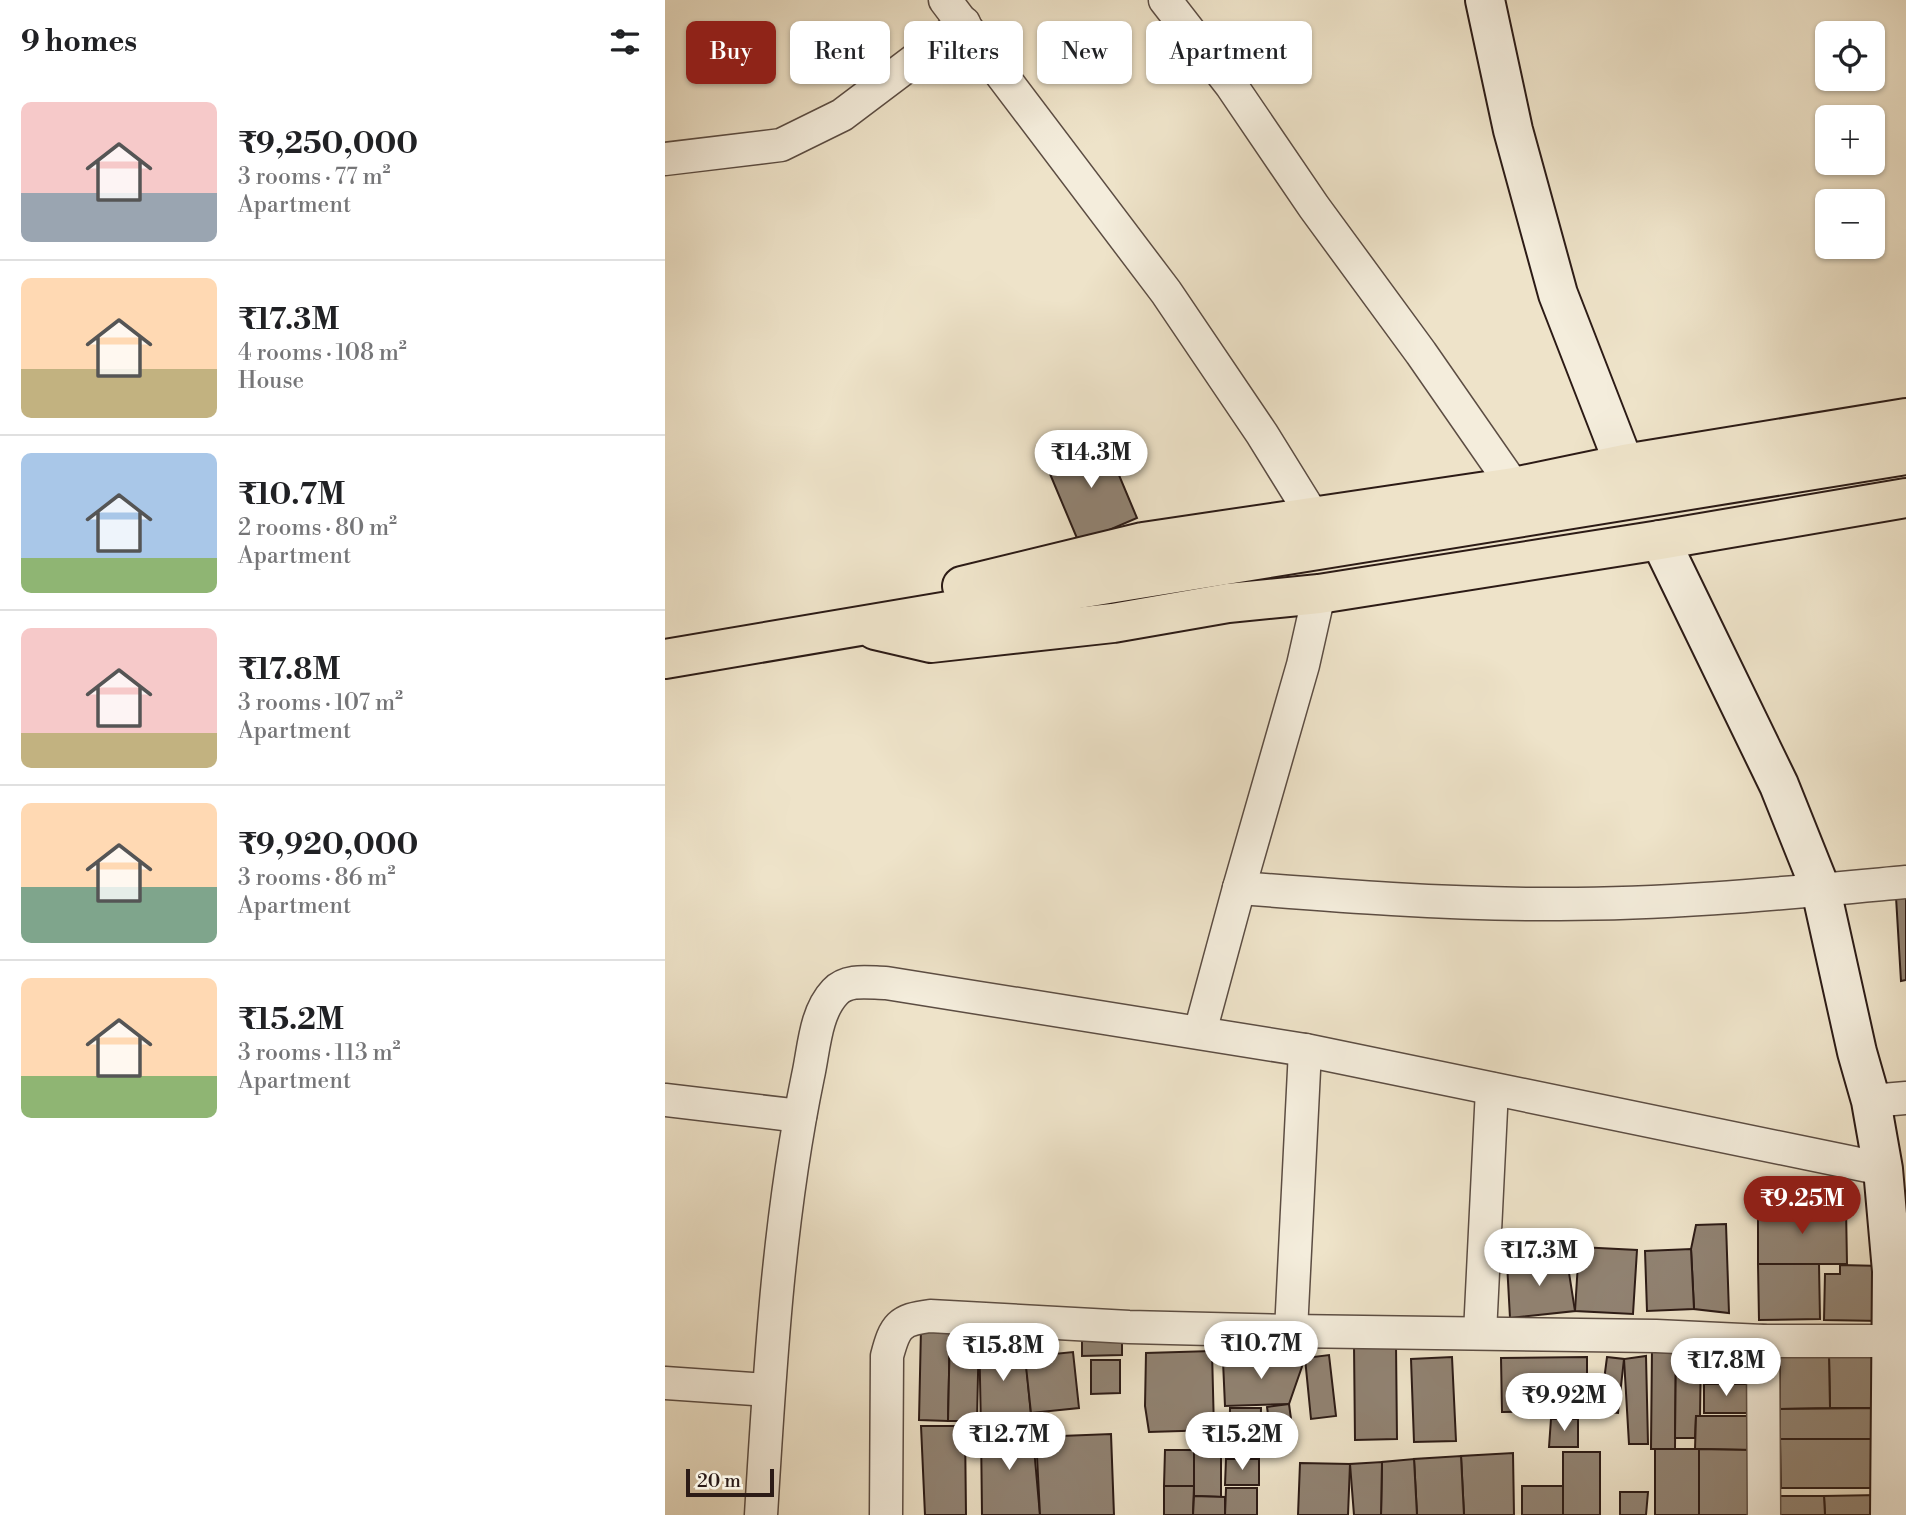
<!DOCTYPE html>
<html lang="en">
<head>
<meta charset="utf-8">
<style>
	:root { --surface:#fff; --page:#f6f6f6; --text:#202124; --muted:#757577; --line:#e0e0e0; --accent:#8f2418 }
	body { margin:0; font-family:"Libre Bodoni",serif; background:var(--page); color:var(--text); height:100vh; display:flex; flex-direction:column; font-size:26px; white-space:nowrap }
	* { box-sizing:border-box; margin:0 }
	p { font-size:23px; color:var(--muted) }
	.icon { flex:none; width:38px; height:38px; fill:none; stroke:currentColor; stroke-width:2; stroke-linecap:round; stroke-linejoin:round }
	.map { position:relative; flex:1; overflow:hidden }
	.drawer { display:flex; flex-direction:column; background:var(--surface); width:665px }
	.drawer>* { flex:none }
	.top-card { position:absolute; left:21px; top:21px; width:665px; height:63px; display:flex; gap:14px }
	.tools { position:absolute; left:1150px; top:21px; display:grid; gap:14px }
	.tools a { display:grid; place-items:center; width:70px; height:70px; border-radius:10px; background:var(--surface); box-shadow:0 2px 5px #0004; font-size:35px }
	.scale { position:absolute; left:21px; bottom:18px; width:88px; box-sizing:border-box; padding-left:7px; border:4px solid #2c1b16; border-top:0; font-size:19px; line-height:24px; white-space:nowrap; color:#2c1b16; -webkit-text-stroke:5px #f4eddc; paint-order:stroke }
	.price { position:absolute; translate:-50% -60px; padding:0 16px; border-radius:24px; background:#fff; color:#222; font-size:23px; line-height:46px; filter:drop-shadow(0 2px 4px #0008) }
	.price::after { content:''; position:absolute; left:50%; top:42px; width:21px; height:16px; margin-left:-10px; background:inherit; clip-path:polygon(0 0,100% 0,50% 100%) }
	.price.selected { background:var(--accent); color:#fff }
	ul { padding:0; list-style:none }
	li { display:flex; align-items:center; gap:21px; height:175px; padding:0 21px }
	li+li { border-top:2px solid var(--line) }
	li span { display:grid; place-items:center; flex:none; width:196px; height:140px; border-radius:10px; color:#555 }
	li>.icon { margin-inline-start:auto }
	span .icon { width:84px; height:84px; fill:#fffc; stroke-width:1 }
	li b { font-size:30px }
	h2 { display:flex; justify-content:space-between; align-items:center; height:84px; padding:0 21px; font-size:30px }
	.pill { padding:0 24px; border-radius:10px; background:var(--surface); box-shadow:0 2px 5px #0004; font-size:24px; line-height:63px }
	.pill.selected { background:var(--accent); color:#fff }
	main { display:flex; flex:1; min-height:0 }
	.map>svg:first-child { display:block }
</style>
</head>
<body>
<main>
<section class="drawer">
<h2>9 homes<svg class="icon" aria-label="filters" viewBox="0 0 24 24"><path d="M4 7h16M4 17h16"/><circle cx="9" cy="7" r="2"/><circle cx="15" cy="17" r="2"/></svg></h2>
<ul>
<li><span style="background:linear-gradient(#f6c9c9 65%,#9aa5b1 0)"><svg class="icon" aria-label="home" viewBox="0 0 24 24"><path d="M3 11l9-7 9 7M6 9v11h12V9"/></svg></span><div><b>₹9,250,000</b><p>3 rooms · 77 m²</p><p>Apartment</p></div></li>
<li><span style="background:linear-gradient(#ffd9b3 65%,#c2b280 0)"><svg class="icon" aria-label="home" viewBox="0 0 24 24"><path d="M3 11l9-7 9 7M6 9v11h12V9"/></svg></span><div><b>₹17.3M</b><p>4 rooms · 108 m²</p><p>House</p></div></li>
<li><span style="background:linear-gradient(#a9c7e8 75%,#8fb573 0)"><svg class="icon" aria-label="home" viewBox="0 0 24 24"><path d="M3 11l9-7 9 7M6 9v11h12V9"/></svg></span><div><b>₹10.7M</b><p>2 rooms · 80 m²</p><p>Apartment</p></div></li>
<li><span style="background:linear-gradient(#f6c9c9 75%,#c2b280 0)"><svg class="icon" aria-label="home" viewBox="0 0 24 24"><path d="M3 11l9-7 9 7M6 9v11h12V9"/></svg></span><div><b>₹17.8M</b><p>3 rooms · 107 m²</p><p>Apartment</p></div></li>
<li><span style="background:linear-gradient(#ffd9b3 60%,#7fa58c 0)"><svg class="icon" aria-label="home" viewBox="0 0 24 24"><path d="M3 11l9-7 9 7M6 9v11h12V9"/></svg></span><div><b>₹9,920,000</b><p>3 rooms · 86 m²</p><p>Apartment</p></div></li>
<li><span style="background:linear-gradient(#ffd9b3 70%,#8fb573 0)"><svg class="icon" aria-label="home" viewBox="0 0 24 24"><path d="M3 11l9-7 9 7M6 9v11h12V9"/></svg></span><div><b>₹15.2M</b><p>3 rooms · 113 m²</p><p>Apartment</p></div></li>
</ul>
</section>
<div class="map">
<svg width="1241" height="1515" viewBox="0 0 1241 1515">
	<rect width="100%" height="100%" fill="#eee3c9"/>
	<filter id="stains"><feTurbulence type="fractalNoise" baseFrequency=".00286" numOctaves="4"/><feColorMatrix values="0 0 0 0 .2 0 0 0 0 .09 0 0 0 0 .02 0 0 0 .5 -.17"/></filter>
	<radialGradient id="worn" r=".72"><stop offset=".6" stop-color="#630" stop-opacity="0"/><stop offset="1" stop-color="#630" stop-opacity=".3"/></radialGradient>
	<g fill="#918373" stroke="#2c1b16" stroke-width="2">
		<path d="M438,437L472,518L414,543L380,462Z"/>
		<path d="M1231,897H1241V980L1236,981Z"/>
		<path d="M1181,1208L1182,1264H1093V1209Z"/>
		<path d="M1061,1224L1064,1313L1029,1309L1026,1249L1031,1225Z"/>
		<path d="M914,1247L972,1250L968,1314L910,1311Z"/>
		<path d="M1026,1249L1029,1309L982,1311L980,1251Z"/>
		<path d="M902,1260L910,1311L845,1318L842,1263Z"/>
		<path d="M1093,1264H1154L1155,1319L1094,1320Z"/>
		<path d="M1175,1265L1217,1266L1216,1321L1159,1320L1160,1274H1175Z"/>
		<path d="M256,1328L285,1329L283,1421L254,1420Z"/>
		<path d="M285,1329H314L312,1421H283Z"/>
		<path d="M314,1329L359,1341L367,1426L316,1430Z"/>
		<path d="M417,1338H457V1355L417,1356Z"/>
		<path d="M731,1344L732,1439L690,1440L689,1345Z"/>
		<path d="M987,1348H1011L1010,1449H986Z"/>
		<path d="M1011,1348H1036L1035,1416H1031L1030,1438H1010Z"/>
		<path d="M547,1351L549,1430L484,1432L480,1406L481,1353Z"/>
		<path d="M408,1352L414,1408L366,1413L360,1357Z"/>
		<path d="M664,1355L671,1416L646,1419L640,1358Z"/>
		<path d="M1214,1355V1408H1165L1164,1356Z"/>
		<path d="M981,1356L983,1444H964L959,1359Z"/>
		<path d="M1115,1356H1164L1165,1408L1115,1409Z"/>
		<path d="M787,1357L791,1441L749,1442L746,1359Z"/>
		<path d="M922,1357V1411L837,1412L836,1358Z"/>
		<path d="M942,1357L959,1359L953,1413L935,1411Z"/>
		<path d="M640,1358L624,1404L560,1406L558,1361Z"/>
		<path d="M426,1360H455V1393L426,1394Z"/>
		<rect x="1039" y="1384" width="44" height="29"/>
		<path d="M624,1404L629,1441L607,1444L602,1407Z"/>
		<path d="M565,1408H596L595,1454H564Z"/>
		<path d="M1214,1408L1215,1439H1115V1409Z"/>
		<path d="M1031,1416H1086L1085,1450L1030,1449Z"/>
		<path d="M886,1419H913V1447H884Z"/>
		<path d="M256,1426H300L301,1515H260Z"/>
		<path d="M367,1426L375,1515H317L316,1430Z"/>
		<path d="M446,1434L449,1515H375L371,1437Z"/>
		<path d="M1115,1439H1215V1488H1116Z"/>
		<path d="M529,1445L556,1446V1497L529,1496Z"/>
		<rect x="990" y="1449" width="44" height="66"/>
		<path d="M1034,1449L1085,1450V1515H1034Z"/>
		<path d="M500,1450H529V1486H499Z"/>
		<rect x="898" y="1452" width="37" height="63"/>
		<path d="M848,1453L849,1515H799L796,1456Z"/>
		<path d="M796,1456L799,1515H752L749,1459Z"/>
		<path d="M561,1459H594V1485H560Z"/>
		<path d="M749,1459L752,1515H716L717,1462Z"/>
		<path d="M717,1462L716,1515H689L685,1464Z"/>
		<path d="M635,1463L685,1464L683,1515H633Z"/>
		<path d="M499,1486H529L528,1515H499Z"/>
		<rect x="857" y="1486" width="41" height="29"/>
		<path d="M561,1488H592V1515H560Z"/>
		<path d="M955,1492H983L981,1515H955Z"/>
		<path d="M1214,1495V1515H1160L1159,1496Z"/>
		<path d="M529,1496L560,1497V1515H528Z"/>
		<path d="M1114,1496H1159L1160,1515H1114Z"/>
	</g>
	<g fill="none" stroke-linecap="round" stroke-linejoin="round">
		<defs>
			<g id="minor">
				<path d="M280,0L501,292L597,434L649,518"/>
				<path d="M500,0L566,85L649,207L756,353L849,487"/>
				<path d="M0,159L116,145L177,115L299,23"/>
				<path d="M574,888C676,896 778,904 881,904C1001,905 1121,893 1241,882"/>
				<path d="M535,1032L574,888L638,665L654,594"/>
				<path d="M0,1100L135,1116"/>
				<path d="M1206,1101L1241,1098"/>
				<path d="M626,1331L640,1050"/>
				<path d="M815,1333L827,1089"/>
				<path d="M1098,1341L1099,1515"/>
				<path d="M0,1383L103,1390"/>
				<path d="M96,1515C105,1368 113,1221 143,1076C149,1049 150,1013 170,992C183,978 205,983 221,983L640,1050L1218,1169"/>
				<path d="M221,1515L222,1356C230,1326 234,1320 265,1316L464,1327L626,1331L991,1336L1098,1341H1225"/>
			</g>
			<g id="secondary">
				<path d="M820,0L848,130L893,294L959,464"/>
				<path d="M995,540L1114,785L1156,890L1192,1052L1206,1101L1218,1169L1227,1271L1225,1515"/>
			</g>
			<g id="primary">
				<path d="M297,586L478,542L849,487L959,464L1241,418"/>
				<path d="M210,630L266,643L448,623L563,603L654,594L995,540L1241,498"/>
				<path d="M0,659L443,584L1241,455"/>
			</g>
		</defs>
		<use href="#minor" stroke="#5c4d43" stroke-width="35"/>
		<use href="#secondary" stroke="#2c1b16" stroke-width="42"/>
		<use href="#primary" stroke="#2c1b16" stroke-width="42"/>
		<use href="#minor" stroke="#f4eddc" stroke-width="32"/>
		<use href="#secondary" stroke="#f4eddc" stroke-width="38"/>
		<use href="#primary" stroke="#eee3c9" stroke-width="38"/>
	</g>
	<rect width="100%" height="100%" filter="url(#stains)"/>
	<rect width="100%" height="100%" fill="url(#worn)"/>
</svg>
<div class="tools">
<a><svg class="icon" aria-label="locate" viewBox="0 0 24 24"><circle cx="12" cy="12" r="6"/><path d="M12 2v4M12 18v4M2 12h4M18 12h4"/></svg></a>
<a>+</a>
<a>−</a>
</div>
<div class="scale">20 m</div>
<b class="price" style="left:426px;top:490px">₹14.3M</b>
<b class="price selected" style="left:1137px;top:1236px">₹9.25M</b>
<b class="price" style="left:874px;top:1288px">₹17.3M</b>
<b class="price" style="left:596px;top:1381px">₹10.7M</b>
<b class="price" style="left:338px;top:1383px">₹15.8M</b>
<b class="price" style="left:1061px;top:1398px">₹17.8M</b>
<b class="price" style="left:899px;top:1433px">₹9.92M</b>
<b class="price" style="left:344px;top:1472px">₹12.7M</b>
<b class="price" style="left:577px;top:1472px">₹15.2M</b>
<div class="top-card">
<a class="pill selected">Buy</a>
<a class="pill">Rent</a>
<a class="pill">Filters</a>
<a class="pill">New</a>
<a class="pill">Apartment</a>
</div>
</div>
</main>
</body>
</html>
